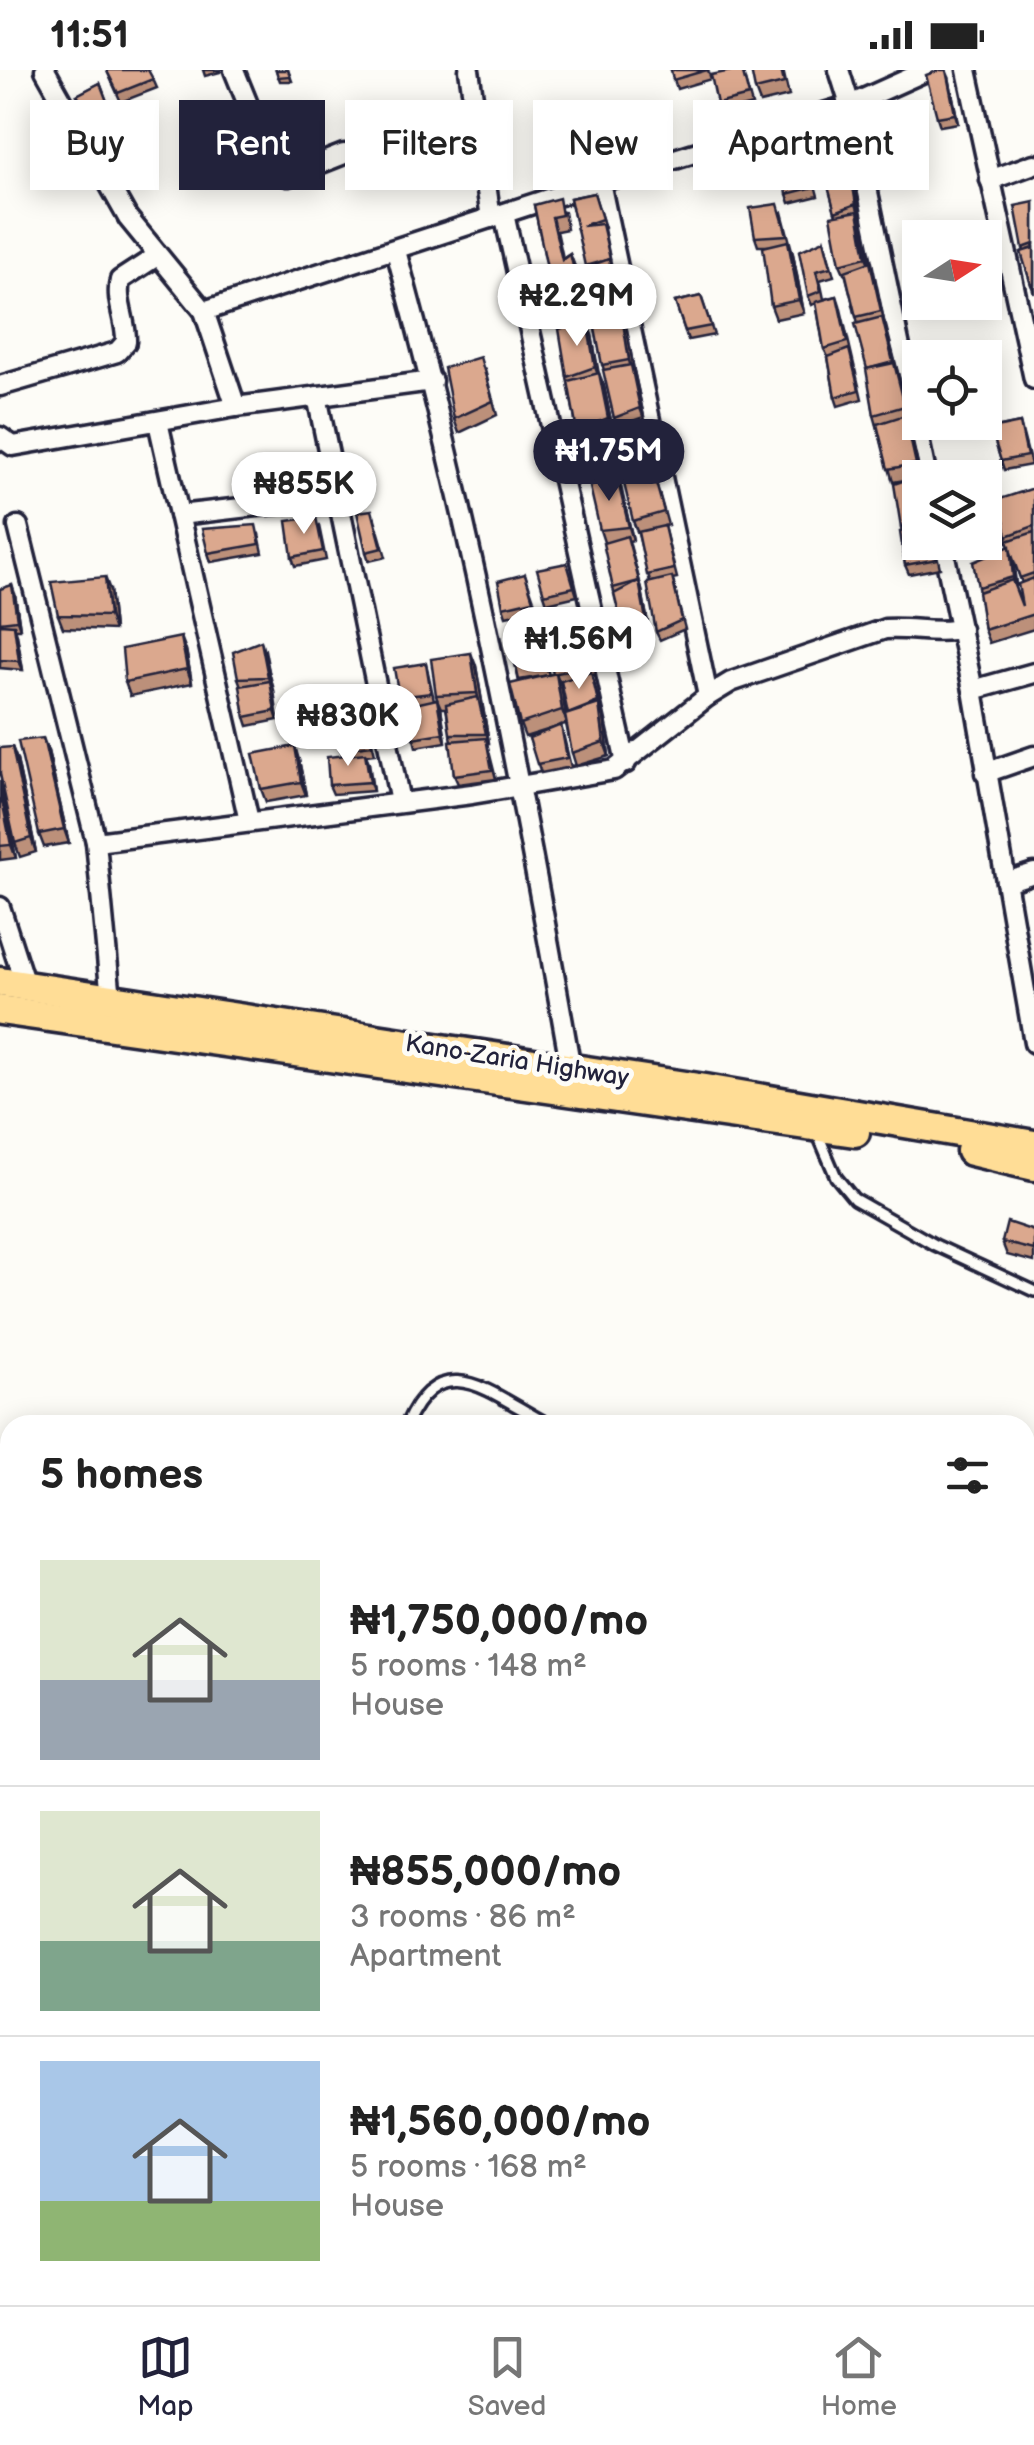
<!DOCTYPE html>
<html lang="en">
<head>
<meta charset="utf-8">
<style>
	:root { --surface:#fff; --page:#f6f6f6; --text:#222; --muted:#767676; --line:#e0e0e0; --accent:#22223b }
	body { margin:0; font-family:"Balsamiq Sans",sans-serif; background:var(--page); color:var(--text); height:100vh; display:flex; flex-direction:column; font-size:38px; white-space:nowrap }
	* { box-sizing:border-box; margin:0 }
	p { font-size:32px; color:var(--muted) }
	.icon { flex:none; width:55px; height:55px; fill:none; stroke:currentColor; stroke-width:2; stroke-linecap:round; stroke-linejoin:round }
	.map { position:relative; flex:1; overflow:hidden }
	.details { position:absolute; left:0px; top:1345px; width:1035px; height:890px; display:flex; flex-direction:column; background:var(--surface); border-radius:30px 30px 0 0; box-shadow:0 5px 25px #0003 }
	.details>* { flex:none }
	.hud { position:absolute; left:30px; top:30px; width:975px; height:90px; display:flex; gap:20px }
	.needle { width:65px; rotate:78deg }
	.buttons { position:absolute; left:902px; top:150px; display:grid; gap:20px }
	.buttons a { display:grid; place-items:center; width:100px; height:100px; border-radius:0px; background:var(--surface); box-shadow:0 5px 25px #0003; font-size:50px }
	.price { position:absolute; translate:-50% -85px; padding:0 22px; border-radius:35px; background:#fff; color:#222; font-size:32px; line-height:65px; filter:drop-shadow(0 2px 5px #0008) }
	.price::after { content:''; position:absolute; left:50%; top:60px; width:30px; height:22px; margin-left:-15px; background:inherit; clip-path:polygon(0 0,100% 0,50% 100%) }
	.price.active { background:var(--accent); color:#fff }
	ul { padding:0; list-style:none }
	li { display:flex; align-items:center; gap:30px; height:250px; padding:0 40px }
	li+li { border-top:2px solid var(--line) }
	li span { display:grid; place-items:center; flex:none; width:280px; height:200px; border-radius:0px; color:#555 }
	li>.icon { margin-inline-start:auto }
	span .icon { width:120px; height:120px; fill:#fffc; stroke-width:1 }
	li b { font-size:42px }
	h2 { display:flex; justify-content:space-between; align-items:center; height:120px; padding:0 40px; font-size:42px }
	.chip { padding:0 35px; border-radius:0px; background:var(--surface); box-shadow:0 5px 25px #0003; font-size:35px; line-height:90px }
	.chip.active { background:var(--accent); color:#fff }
	.status { display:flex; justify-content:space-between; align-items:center; height:70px; padding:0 50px; background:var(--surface); direction:ltr }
	.status svg { height:28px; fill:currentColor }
	.dock { display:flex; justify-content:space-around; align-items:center; height:140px; border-top:2px solid var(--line); background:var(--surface); font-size:28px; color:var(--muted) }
	.dock a { display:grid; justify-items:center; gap:5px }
	.dock .active { color:var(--accent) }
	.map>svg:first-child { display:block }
</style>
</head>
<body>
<div class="status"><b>11:51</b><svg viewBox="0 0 49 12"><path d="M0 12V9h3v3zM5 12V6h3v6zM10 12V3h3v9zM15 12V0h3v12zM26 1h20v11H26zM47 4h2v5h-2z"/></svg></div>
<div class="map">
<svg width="1034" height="2235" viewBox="0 0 1034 2235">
	<rect width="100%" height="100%" fill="#fdfcf7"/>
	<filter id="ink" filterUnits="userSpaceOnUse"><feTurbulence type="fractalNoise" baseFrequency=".01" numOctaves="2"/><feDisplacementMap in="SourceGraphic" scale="20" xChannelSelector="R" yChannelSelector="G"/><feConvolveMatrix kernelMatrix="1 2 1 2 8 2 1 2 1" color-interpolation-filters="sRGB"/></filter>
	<g filter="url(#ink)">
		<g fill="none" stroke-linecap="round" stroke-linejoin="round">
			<defs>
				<g id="service">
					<path d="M816,1060L836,1107L854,1129L935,1175L1034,1221"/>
					<path d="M406,1355C442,1273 494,1327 550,1355"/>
					<path d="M1025,1592L1034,1597"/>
					<path d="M1025,1921L1034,1903"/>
					<path d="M524,2225L538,2235"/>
					<path d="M977,2225L997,2235"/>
					<path d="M389,2235L395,2225"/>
					<path d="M868,2235L873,2225"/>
				</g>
				<g id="minor">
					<path d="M45,0L128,148L204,241L236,337"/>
					<path d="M234,0L262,69L281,104L288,106L344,84"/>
					<path d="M469,0L491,148"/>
					<path d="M839,0L850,35L927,408"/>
					<path d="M967,0L1034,309"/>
					<path d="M990,110L1034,94"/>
					<path d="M600,112L708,626"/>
					<path d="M504,144L626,693"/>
					<path d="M396,181C470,450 523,724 571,999"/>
					<path d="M204,241L600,112L850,35L928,0"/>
					<path d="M0,316L117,282L126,272C127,251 115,232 120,210L157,186"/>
					<path d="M317,326L400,732"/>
					<path d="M158,352L249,751"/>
					<path d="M0,367L13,376L236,337L432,311"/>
					<path d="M179,445L338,427"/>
					<path d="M18,456L96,772L111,929"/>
					<path d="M942,472L973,620L1034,973"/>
					<path d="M973,620L1034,603"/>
					<path d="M985,703L1034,686"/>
					<path d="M96,772L472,724L614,700L708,626L731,612L885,559C911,557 935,564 961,559"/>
					<path d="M1006,812L1034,803"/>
					<path d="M0,837L25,915"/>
				</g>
				<g id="trunk">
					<path d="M0,912L705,1019L1034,1075"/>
					<path d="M0,940L855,1062"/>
					<path d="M971,1081L1034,1096"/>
				</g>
			</defs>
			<use href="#service" stroke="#22223b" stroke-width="16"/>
			<use href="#minor" stroke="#22223b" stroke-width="25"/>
			<use href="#trunk" stroke="#22223b" stroke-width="35"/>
			<use href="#service" stroke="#fdfcf7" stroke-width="9"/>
			<use href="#minor" stroke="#fdfcf7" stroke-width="18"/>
			<use href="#trunk" stroke="#ffdd96" stroke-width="28"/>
		</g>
		<g fill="#bc907a" stroke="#22223b" stroke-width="2.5" fill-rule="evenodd">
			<path d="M203,0H220V2L205,6Z"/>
			<path d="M276,0H288L292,11H280Z"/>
			<path d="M671,0H708L711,9L677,19Z"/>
			<path d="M742,0L752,35L721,43L717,34Z"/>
			<path d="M783,0L789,26L760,33L755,20Z"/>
			<path d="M107,1L153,9L157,18L121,32Z"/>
			<path d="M949,7L958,53L940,56L937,47Z"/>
			<path d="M100,13L111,43L92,53L80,34L77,25Z"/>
			<path d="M836,30L840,43L851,93L869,192L873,201L884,251L910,349L907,350L921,408H915L920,423V472H934L940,498L909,504L905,495L901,457L905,410L893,412L874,345L868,299L858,253L845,203H844L840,194L836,145L820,85Z"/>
			<path d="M805,78L818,126L790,133L787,124Z"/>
			<path d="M594,123L605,158L604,159L612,198L626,254L634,301L645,351L643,352L655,400L653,401L668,455L664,456L677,508L672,509L685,559L660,570L656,562L650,512L638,464L633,451L628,403L619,362L614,348L595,259L589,245L586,197L570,128Z"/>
			<path d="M1034,132V223L1021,182L1024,181L1023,178Z"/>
			<path d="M534,135L564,142L567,159L557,161L563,188L570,184L575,197L586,252L592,265L598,303L604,316L613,361L608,363L633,470L629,471L642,520L651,570L628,578L613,518L604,472L600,460L593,416L582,374L577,361L567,307L564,258L548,203Z"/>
			<path d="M782,142L793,184L804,243L776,249L771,236L768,176H758L755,167Z"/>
			<path d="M824,170L834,206L820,210L824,229L837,226L840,235L862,329L838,336L835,327L828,287L824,279L816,233L812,235L808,226Z"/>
			<path d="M701,226L714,265L688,270L675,232Z"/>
			<path d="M485,300L497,345L459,363L454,349Z"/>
			<path d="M1020,353L1031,395L1004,400L991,359Z"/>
			<path d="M1034,418V559L989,573L984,560L978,517L1009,476L1007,466ZM1013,488L1022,513V536L1014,516H1016Z"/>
			<path d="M375,449L386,487L369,491L366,482Z"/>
			<path d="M319,456L326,490L295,496L292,487Z"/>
			<path d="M259,464L263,483L211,492L208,483Z"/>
			<path d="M567,493L577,526L547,533L544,524Z"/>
			<path d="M525,504L537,539L506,546L503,537Z"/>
			<path d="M0,519L15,524L20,559H15L23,600L0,598Z"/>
			<path d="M110,520L114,560L63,558L58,545Z"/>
			<path d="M588,573L596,604L592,605L604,648L609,686L576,696L572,683L566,654L561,655L571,697L541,703L529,668L557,657L525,667L520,654L519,612L512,579L549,605L553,604ZM561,612L568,644H566L559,613Z"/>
			<path d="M186,580L192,613L130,626L125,612Z"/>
			<path d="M265,580L278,650L248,656L245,647L241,616L238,608Z"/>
			<path d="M426,593L434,630L437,629L436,625L476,596L489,673H487L496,709L458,714L454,705L452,671L446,638H441L446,672L416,677L406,636H402L399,627Z"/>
			<path d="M364,639L375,684L366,685L373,721L333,724L329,715L343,685L340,679Z"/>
			<path d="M12,677L17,690L36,782L20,787L15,773Z"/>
			<path d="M48,681L69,773L44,777L39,764Z"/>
			<path d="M299,690L306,725L266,732L261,719Z"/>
			<path d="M0,710L16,788L0,790Z"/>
			<path d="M1034,1161V1192L1007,1185L1002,1172Z"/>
			<path d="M729,2225H832L828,2235H750Z"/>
		</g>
		<g fill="#997663" stroke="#22223b" stroke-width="2.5">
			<path d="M946,0L949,7L958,53L955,44Z"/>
			<path d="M836,30L840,43L851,93L846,79Z"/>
			<path d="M848,87L852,96L859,143L856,134Z"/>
			<path d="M858,141L862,150L870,196L866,187Z"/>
			<path d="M788,171L793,184L804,243L799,230Z"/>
			<path d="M570,184L575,197L587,258L583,249Z"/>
			<path d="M609,189L614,203L624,248L619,235Z"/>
			<path d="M621,240L626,254L634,301L645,351L640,338L629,290Z"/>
			<path d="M882,247L886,256L910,349L905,336Z"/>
			<path d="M587,252L592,265L600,310L595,297Z"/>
			<path d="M599,303L604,316L613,361L608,348Z"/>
			<path d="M905,345L910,359L921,408L916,394Z"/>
			<path d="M606,359L610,368L633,470L629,457Z"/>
			<path d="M627,466L642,520L651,570L648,561Z"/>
			<path d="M1010,476L1013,485L1016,516L1013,507Z"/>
			<path d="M105,507L110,520L114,560L109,546Z"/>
			<path d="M12,515L15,524L20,559L17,550Z"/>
			<path d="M14,555L17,564L23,600L19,591Z"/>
			<path d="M181,567L186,580L192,613L187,599Z"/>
			<path d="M261,571L274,620L278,650L275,641Z"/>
			<path d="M471,583L476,596L489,673L477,623Z"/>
			<path d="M556,603L561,616L567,653L562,640Z"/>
			<path d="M437,629L441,638L446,672L443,663Z"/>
			<path d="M599,634L604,648L609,686L604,672Z"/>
			<path d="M43,668L48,681L69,773L64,759Z"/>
			<path d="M295,676L299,690L306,725L301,712Z"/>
			<path d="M12,677L17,690L36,782L31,768Z"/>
			<path d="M365,683L369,692L373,721L370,712Z"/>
			<path d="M0,710L16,788L11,775L0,720Z"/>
			<path d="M819,2225H832L828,2235H815Z"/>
		</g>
		<g fill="#dba88e" stroke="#22223b" stroke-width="2.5">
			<path d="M109,0H148L153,9L118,23L107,1Z"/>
			<path d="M276,0H288L290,6L278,7Z"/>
			<path d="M671,0H707L673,10Z"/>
			<path d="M736,0H742L749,26L717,34L711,5Z"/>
			<path d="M751,0H781L784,13L755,20Z"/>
			<path d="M940,0H946L955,44L937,47L926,5Z"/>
			<path d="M100,13L108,34L89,44L77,25Z"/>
			<path d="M836,30L846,79L820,85L809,37Z"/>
			<path d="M802,69L814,117L787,124L778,79Z"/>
			<path d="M848,87L856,134L835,142L822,94Z"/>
			<path d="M594,123L602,149L582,156L602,154L610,189L585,196L570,128Z"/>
			<path d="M559,128L562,145L552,147L562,190L570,184L574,200L548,203L534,135Z"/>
			<path d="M1034,132V174L1023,178L1015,136Z"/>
			<path d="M778,134L787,165L755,167L750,138Z"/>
			<path d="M858,141L866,187L840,194L831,146Z"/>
			<path d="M824,170L831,197L816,201L821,221L808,226L799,181Z"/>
			<path d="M788,171L799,230L771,236L763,177Z"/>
			<path d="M1034,178V214L1031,215L1021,182Z"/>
			<path d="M609,189L619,235L589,245L581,199Z"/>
			<path d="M870,192L881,241L856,247L845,201Z"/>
			<path d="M575,204L583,249L563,256L552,215Z"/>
			<path d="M701,226L711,256L685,261L675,232Z"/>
			<path d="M837,226L847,272L824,279L816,232Z"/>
			<path d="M621,240L629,290L602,295L593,248Z"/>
			<path d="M882,247L893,292L867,299L855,254Z"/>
			<path d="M587,252L595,297L567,307L559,259Z"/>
			<path d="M849,279L859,320L835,327L828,287Z"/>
			<path d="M480,287L493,331L454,349L444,298Z"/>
			<path d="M894,293L905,336L874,345L866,299Z"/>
			<path d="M631,295L640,338L614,348L603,300Z"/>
			<path d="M599,303L608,348L577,361L568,311Z"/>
			<path d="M905,345L916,394L888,399L877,354Z"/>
			<path d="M641,348L652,391L627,401L618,356Z"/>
			<path d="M1020,353L1027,386L1001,391L991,359Z"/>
			<path d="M606,359L616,403L592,413L581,370Z"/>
			<path d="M651,395L664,442L633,451L622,405Z"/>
			<path d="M616,404L629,457L600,460L590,417Z"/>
			<path d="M914,407L920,424V452L901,457L894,414Z"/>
			<path d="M1034,418V456L1007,466L1000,429Z"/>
			<path d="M372,440L382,478L366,482L357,442Z"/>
			<path d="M316,447L323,481L292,487L287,451Z"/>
			<path d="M256,455L260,474L208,483L202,459Z"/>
			<path d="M664,456L674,499L647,505L638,462Z"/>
			<path d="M920,457V472H933L937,489L905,495L900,462Z"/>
			<path d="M1034,462V503L1020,508L1007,471Z"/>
			<path d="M627,466L639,511L613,518L603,473Z"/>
			<path d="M1010,476L1013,507L978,517L973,492Z"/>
			<path d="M567,493L574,517L544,524L537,499Z"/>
			<path d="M525,504L533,530L503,537L498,511Z"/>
			<path d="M105,507L109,546L58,545L51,512Z"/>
			<path d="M672,507L682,550L656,562L647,513Z"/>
			<path d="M1034,508V544L984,560L978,522L1012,510L1022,536L1018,514Z"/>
			<path d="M639,511L648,561L625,569L614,524Z"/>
			<path d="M12,515L17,550L0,552V519Z"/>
			<path d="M0,554L14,555L19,591L0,590Z"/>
			<path d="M584,564L593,595L553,604L547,574Z"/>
			<path d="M181,567L187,599L125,612L122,579Z"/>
			<path d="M261,571L268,607L238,608L233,582Z"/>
			<path d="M540,577L549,605L519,610L512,579Z"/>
			<path d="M471,583L477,623L436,625L431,589Z"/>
			<path d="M426,593L431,623L399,627L394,598Z"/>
			<path d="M591,602L598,632L568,644L561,611Z"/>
			<path d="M556,603L562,640L520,654L510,614Z"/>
			<path d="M270,611L275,641L245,647L240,616Z"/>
			<path d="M478,627L486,664H450L446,634Z"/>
			<path d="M437,629L443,663L413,668L406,636Z"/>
			<path d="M599,634L604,672L572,683L565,645Z"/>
			<path d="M364,639L372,675L340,679L331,642Z"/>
			<path d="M561,655L567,688L537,694L529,668Z"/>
			<path d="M43,668L64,759L39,764L18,671Z"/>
			<path d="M486,668L492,700L454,705L450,671Z"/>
			<path d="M295,676L301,712L261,719L253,684Z"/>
			<path d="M12,677L31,768L15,773L0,704V678Z"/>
			<path d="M365,683L370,712L329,715L327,687Z"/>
			<path d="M0,720L11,775L0,776Z"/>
			<path d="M1007,1152L1034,1161V1180L1002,1172Z"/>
			<path d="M759,2225H819L815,2235H780Z"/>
		</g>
	</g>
	<g text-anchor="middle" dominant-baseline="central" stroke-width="10" stroke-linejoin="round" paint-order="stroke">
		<g font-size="25" fill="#22223b" stroke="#fdfcf7">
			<text transform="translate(517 991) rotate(9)">Kano-Zaria Highway</text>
		</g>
	</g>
</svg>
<div class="buttons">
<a><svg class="needle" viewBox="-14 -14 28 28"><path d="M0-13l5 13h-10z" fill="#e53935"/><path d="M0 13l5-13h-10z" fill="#767676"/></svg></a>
<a><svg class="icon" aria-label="locate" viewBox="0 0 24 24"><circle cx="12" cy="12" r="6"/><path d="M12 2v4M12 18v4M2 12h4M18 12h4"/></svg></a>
<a><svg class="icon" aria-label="layers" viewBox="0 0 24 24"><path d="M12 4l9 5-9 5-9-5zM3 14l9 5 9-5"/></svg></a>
</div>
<b class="price" style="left:577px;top:279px">₦2.29M</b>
<b class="price active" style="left:609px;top:434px">₦1.75M</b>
<b class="price" style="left:304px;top:467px">₦855K</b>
<b class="price" style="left:579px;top:622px">₦1.56M</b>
<b class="price" style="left:348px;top:699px">₦830K</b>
<div class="hud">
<a class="chip">Buy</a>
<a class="chip active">Rent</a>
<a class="chip">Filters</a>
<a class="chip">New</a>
<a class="chip">Apartment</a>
</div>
<section class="details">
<h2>5 homes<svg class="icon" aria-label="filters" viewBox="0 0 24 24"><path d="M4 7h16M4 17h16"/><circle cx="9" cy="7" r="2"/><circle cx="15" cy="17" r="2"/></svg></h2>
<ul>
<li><span style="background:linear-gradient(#dfe7d0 60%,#9aa5b1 0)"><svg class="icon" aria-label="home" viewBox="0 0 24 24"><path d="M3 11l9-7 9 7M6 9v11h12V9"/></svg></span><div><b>₦1,750,000/mo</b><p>5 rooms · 148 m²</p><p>House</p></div></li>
<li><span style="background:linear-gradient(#dfe7d0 65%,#7fa58c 0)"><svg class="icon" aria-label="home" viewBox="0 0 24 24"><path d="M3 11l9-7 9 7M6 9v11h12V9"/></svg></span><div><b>₦855,000/mo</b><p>3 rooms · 86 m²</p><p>Apartment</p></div></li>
<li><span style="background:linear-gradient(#a9c7e8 70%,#8fb573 0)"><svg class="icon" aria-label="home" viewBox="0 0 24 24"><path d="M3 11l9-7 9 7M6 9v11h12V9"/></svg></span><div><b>₦1,560,000/mo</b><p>5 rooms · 168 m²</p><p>House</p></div></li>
</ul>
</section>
</div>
<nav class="dock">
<a class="active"><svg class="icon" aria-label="map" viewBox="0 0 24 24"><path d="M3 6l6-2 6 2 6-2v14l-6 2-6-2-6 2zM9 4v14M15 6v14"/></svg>Map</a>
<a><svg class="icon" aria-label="saved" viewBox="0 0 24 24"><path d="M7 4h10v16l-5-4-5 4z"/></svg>Saved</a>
<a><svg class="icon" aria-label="home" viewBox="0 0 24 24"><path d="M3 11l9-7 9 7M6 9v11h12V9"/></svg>Home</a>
</nav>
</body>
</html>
